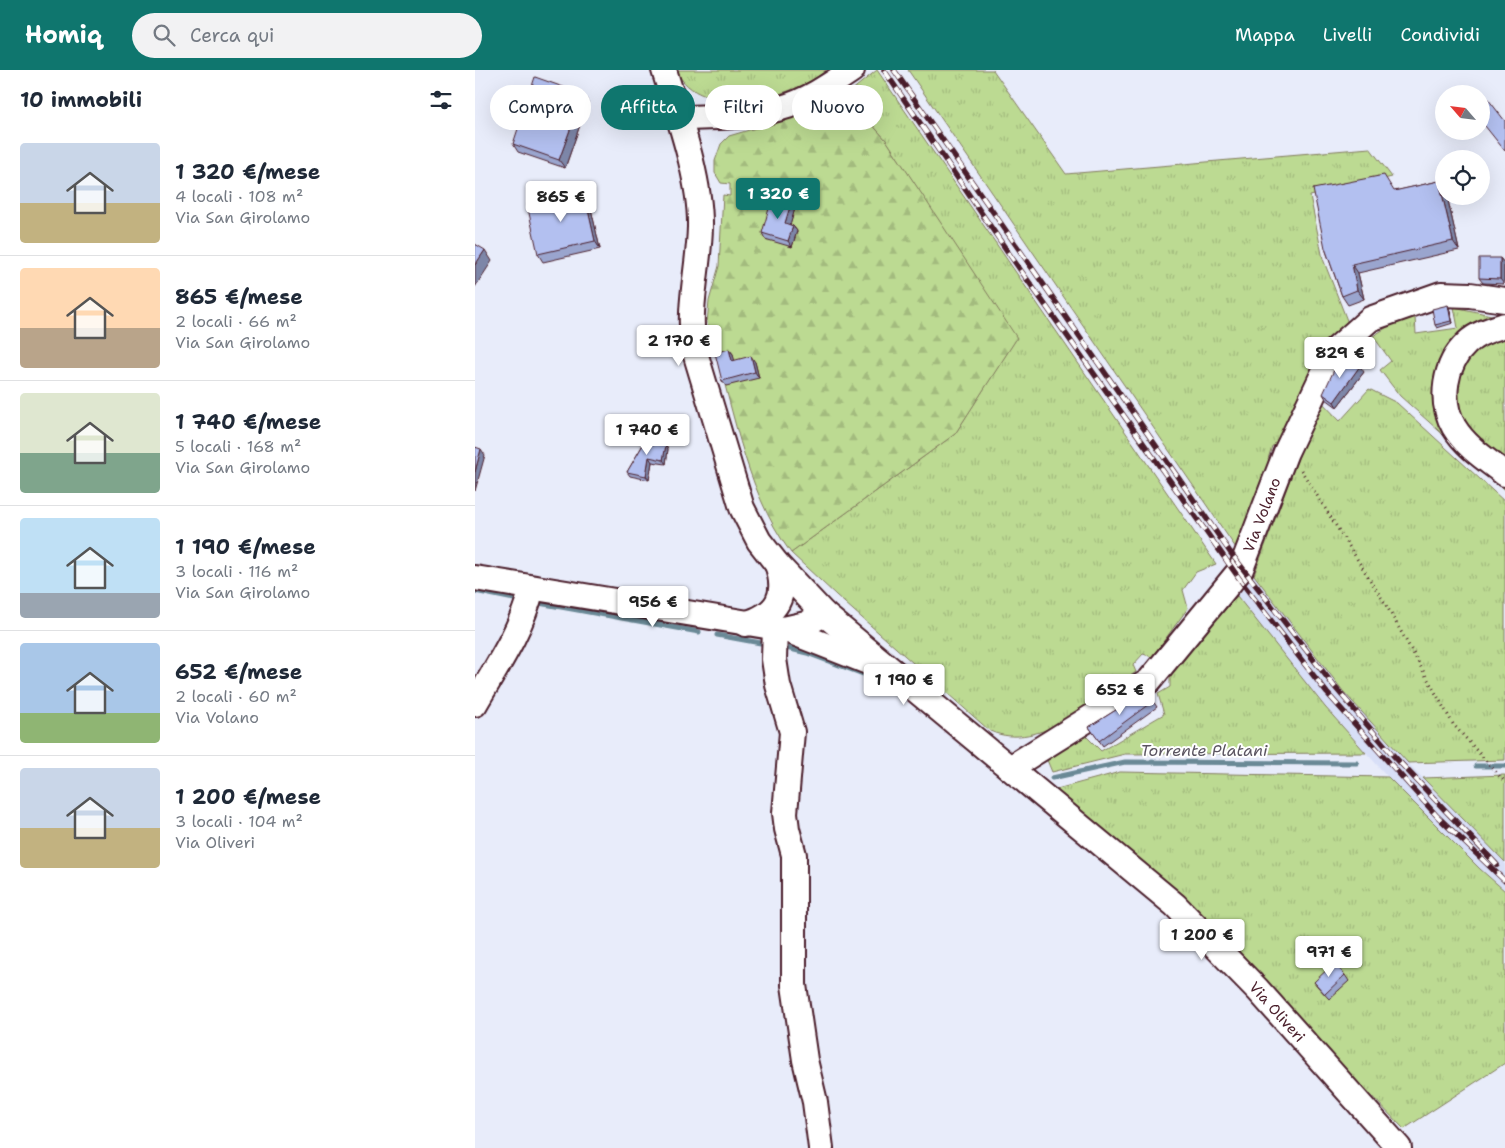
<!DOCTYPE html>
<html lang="it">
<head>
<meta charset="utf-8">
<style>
	:root { --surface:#fff; --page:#f2f2f3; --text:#1f2937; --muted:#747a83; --line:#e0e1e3; --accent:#0f766e }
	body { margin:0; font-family:"Shantell Sans",sans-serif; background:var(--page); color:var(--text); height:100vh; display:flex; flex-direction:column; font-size:19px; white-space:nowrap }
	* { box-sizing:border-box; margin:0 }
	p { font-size:16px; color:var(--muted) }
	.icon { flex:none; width:28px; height:28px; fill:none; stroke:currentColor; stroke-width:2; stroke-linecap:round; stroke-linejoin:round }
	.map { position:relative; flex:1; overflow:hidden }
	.drawer { display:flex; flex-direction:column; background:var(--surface); width:475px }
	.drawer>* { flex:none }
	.banner { position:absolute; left:15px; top:15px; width:475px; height:45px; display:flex; gap:10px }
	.needle { width:32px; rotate:298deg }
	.tools { position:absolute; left:960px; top:15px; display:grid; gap:10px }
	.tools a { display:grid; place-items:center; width:55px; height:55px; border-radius:50%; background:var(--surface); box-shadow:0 5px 20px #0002; font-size:25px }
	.price { position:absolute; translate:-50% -42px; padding:0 11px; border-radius:5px; background:#fff; color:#222; font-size:16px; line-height:32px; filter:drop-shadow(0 1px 2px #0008) }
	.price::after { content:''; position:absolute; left:50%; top:30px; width:15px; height:11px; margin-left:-8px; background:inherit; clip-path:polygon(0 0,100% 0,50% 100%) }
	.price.selected { background:var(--accent); color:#fff }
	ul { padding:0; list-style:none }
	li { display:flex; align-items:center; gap:15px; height:125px; padding:0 20px }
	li+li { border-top:1px solid var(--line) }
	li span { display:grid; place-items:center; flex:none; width:140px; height:100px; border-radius:5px; color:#555 }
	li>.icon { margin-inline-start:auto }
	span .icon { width:60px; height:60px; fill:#fffc; stroke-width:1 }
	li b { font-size:21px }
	h2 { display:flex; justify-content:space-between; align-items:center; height:60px; padding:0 20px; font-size:21px }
	.pill { padding:0 18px; border-radius:22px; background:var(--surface); box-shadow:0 5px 20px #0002; font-size:18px; line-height:45px }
	.pill.selected { background:var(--accent); color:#fff }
	header { display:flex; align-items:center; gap:30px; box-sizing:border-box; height:70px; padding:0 25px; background:var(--accent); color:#fff }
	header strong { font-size:24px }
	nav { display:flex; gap:28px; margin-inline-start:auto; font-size:18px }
	.search { width:350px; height:45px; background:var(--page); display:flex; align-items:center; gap:12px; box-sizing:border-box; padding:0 18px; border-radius:28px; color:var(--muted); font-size:19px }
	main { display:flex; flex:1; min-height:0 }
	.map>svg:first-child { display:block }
</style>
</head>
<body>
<header>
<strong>Homiq</strong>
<div class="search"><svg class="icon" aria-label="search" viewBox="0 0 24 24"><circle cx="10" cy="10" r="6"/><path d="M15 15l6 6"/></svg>Cerca qui</div>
<nav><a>Mappa</a><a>Livelli</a><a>Condividi</a></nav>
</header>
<main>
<section class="drawer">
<h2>10 immobili<svg class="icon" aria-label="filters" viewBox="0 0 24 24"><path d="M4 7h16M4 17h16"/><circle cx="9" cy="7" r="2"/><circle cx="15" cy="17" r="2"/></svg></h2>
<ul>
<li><span style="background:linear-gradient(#c9d6e8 60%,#c2b280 0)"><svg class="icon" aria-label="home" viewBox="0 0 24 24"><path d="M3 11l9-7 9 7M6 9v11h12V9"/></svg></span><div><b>1 320 €/mese</b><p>4 locali · 108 m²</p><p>Via San Girolamo</p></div></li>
<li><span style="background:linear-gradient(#ffd9b3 60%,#b9a48a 0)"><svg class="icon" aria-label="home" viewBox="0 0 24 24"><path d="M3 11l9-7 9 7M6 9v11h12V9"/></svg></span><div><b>865 €/mese</b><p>2 locali · 66 m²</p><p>Via San Girolamo</p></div></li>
<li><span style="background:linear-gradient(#dfe7d0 60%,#7fa58c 0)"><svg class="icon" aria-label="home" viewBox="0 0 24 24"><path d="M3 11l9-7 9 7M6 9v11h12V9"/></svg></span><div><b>1 740 €/mese</b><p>5 locali · 168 m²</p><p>Via San Girolamo</p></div></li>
<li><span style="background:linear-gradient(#bfe0f5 75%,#9aa5b1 0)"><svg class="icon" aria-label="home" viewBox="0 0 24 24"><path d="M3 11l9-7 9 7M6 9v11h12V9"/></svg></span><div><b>1 190 €/mese</b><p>3 locali · 116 m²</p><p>Via San Girolamo</p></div></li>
<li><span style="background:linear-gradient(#a9c7e8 70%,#8fb573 0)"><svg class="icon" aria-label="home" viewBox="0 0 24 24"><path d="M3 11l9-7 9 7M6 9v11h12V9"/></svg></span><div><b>652 €/mese</b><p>2 locali · 60 m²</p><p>Via Volano</p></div></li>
<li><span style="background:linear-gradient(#c9d6e8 60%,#c2b280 0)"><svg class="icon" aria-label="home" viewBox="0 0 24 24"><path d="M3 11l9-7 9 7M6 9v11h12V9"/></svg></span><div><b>1 200 €/mese</b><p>3 locali · 104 m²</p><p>Via Oliveri</p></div></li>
</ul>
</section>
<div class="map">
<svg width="1030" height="1078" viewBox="0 0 1030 1078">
	<defs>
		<pattern id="grass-tufts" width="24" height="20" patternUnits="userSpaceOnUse" patternTransform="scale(1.25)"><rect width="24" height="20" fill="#bcda92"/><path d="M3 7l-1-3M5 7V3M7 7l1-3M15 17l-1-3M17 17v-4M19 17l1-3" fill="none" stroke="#a3bb7e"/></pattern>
		<pattern id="forest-firs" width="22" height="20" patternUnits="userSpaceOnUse" patternTransform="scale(1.25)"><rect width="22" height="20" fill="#bcda92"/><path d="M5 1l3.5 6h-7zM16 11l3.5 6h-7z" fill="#a3bb7e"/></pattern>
	</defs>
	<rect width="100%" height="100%" fill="#e8ecfa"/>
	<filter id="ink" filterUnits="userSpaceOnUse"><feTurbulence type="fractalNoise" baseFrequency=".02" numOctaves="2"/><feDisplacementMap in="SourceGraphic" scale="10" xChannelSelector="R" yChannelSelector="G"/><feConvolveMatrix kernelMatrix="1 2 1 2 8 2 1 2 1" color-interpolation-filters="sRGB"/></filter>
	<g filter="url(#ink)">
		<path fill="#d8dff7" d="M779,505L868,621L933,693L1030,792V821L1005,799L913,707L850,637L807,584L762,526Z"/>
		<g fill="url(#grass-tufts)" stroke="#837c5e">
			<path d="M201,0H351C319,29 224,51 201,0Z"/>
			<path d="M402,0L741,494L721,502L708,520L713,538L677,587L668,584L658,595L661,602C621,629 565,683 515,661L361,525L316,483L480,364L541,269L411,70L371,25Z"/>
			<path d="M433,0H518L591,104L895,78L917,107L835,126L848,189L873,253C835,294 824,325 805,376H797L793,389L797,394L763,481Z"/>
			<path d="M979,237L1030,248V420L925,326L905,300L916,291L898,266L914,256L940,247L941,264L983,258Z"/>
			<path d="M894,319L922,333L1030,432V690L933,693L868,621L779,505L845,330L865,351Z"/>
			<path d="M762,526L850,637L891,683L650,684L577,702L572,690L609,664L626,681L689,644L683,624L695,617V602Z"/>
			<path d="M645,702L913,707L1005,799L1030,821V993L929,1059L789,916L578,720Z"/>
			<path d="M1030,705V792L948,708Z"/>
		</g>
		<path fill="url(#forest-firs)" stroke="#837c5e" d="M371,26L411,70L542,268L480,364L316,483C267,416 258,330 232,253L234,231L244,196L248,125L255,126V114L246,113L240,103V91L246,74L254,66L318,47Z"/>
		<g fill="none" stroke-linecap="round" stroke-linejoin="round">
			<g stroke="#6a8996" stroke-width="5">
				<path d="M0,521L44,530"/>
				<path d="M64,533L224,562"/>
				<path d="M242,565L291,574"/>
				<path d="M307,577L332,583L420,616"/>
				<path d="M1001,696H1030"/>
				<path d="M577,708L650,692L882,693"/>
			</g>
			<defs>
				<g id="minor">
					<path d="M189,0C203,46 226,109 225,157C224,199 212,238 219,279L267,438L284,471L302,494L349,544L700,835L783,920L924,1078"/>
					<path d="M203,48C237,47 273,48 306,38C332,31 355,15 377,0"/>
					<path d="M1030,255C1017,259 1002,263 992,273C969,294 964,331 979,357C991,377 1012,390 1030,404"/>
					<path d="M0,508L309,559L331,554L349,544"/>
					<path d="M270,554C303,544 313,526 302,494"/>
					<path d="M300,558L299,589L303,615L317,662L310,743L312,759L319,785V915L330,990L340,1032L346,1078"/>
					<path d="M309,559L398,594"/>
					<path d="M0,634C22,596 46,561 57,518"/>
					<path d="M535,698L674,611L766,499L811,382L859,281L895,249L966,224L995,225L1030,230"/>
				</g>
			</defs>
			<use href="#minor" stroke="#4a1f2b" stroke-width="28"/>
			<path stroke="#4a1f2b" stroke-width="3" stroke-dasharray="1 4" stroke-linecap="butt" d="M826,400L911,535L978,654L1030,712"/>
			<use href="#minor" stroke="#fff" stroke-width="24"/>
			<defs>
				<g id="rail">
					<path d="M409,0L537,188L771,518L852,623L962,746L1030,811"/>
					<path d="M419,0L755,482L859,616L918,685L1022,795"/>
				</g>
			</defs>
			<use href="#rail" stroke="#4a1f2b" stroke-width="5.5"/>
			<use href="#rail" stroke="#fff" stroke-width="4" stroke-dasharray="11" stroke-linecap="butt"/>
		</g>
		<g fill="#9aa5ce" stroke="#4a1f2b">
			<path d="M113,32L90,98L43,82L38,74Z"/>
			<path d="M964,111L969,117V126H972L984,180L883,203L889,229L873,235L867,226L850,178L920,121Z"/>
			<path d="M109,122L114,130L125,179L68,192L63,184Z"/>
			<path d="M317,130L321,135L315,155L318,156L322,161L317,177L290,169L287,163Z"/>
			<path d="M1025,188L1029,193V214L1008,213L1004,208Z"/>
			<path d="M974,238L978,253L962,258L960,255Z"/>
			<path d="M254,279L258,284L259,291L280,292L284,308L251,316L247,311Z"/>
			<path d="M889,302L862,337L851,329L848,324Z"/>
			<path d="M179,356L182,360L180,374L191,375L193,379L191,394L177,392L174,410L155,406L152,402Z"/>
			<path d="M671,621L682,637L628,676L614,657Z"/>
			<path d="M870,905L874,911L854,929L843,917L839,912Z"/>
		</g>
		<g fill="#7d86a8" stroke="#4a1f2b">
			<path d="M108,24L113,32L90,98L84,90Z"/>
			<path d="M964,111L969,117V126H972L984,180L978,171Z"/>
			<path d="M109,122L114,130L125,179L120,171Z"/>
			<path d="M317,130L321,135L314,159L310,153Z"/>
			<path d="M318,156L322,161L317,177L313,171Z"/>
			<path d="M10,180L17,191L0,217V195Z"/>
			<path d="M1025,188L1029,193V214L1025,209Z"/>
			<path d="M877,194L883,203L889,229L882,220Z"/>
			<path d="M973,235L974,238L978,253L976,251Z"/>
			<path d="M254,279L258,284L261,297L257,291Z"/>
			<path d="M276,286L280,292L284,308L280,302Z"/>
			<path d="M885,296L889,302L862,337L859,332Z"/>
			<path d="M179,356L182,360L180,378L177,374Z"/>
			<path d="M191,375L193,379L191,394L188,390Z"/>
			<path d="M6,379L10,385L0,421V402Z"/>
			<path d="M174,387L177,392L174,410L171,406Z"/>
		</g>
		<g fill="#b3c0f0" stroke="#4a1f2b">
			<path d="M60,7L108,24L84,90L38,74Z"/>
			<path d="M1013,29L1030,51V81L1006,51V35Z"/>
			<path d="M909,105L919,121L964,111L978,171L877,194L882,220L867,226L850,178L838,119Z"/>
			<path d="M109,122L120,171L63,184L52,134Z"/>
			<path d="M297,128L317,130L310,153L318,156L313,171L287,163Z"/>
			<path d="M0,174L10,180L0,195Z"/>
			<path d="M1004,188H1025V209L1004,208Z"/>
			<path d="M973,235L976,251L960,255L957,239Z"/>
			<path d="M254,279L257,291L276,286L280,302L247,311L240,283Z"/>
			<path d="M876,289L885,296L859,332L848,324L859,300Z"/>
			<path d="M179,356L177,374L191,375L188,390L174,387L171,406L152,402Z"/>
			<path d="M0,377L6,379L0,402Z"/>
			<path d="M671,621L678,631L624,671L614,657Z"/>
			<path d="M859,893L870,905L850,924L839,912Z"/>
		</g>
	</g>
	<g text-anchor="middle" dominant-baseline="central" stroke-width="4" stroke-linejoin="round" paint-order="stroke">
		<g font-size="15" fill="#4a1f2b" stroke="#fff">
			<text transform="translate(787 445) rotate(-69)">Via Volano</text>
			<text transform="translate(802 942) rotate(48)">Via Oliveri</text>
		</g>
		<g font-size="16" font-style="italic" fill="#5a5460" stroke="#fff">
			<text x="729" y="680">Torrente Platani</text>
		</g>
	</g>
</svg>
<div class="tools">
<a><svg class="needle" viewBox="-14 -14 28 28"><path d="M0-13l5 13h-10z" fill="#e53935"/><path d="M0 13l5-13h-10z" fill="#747a83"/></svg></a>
<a><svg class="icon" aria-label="locate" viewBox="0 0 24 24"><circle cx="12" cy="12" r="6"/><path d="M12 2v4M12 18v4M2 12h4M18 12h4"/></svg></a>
</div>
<b class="price selected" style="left:303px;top:150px">1 320 €</b>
<b class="price" style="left:86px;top:153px">865 €</b>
<b class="price" style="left:204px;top:297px">2 170 €</b>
<b class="price" style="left:865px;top:309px">829 €</b>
<b class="price" style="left:172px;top:386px">1 740 €</b>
<b class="price" style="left:178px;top:558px">956 €</b>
<b class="price" style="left:429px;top:636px">1 190 €</b>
<b class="price" style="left:645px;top:646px">652 €</b>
<b class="price" style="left:727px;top:891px">1 200 €</b>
<b class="price" style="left:854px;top:908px">971 €</b>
<div class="banner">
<a class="pill">Compra</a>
<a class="pill selected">Affitta</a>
<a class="pill">Filtri</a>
<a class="pill">Nuovo</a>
</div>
</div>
</main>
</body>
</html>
